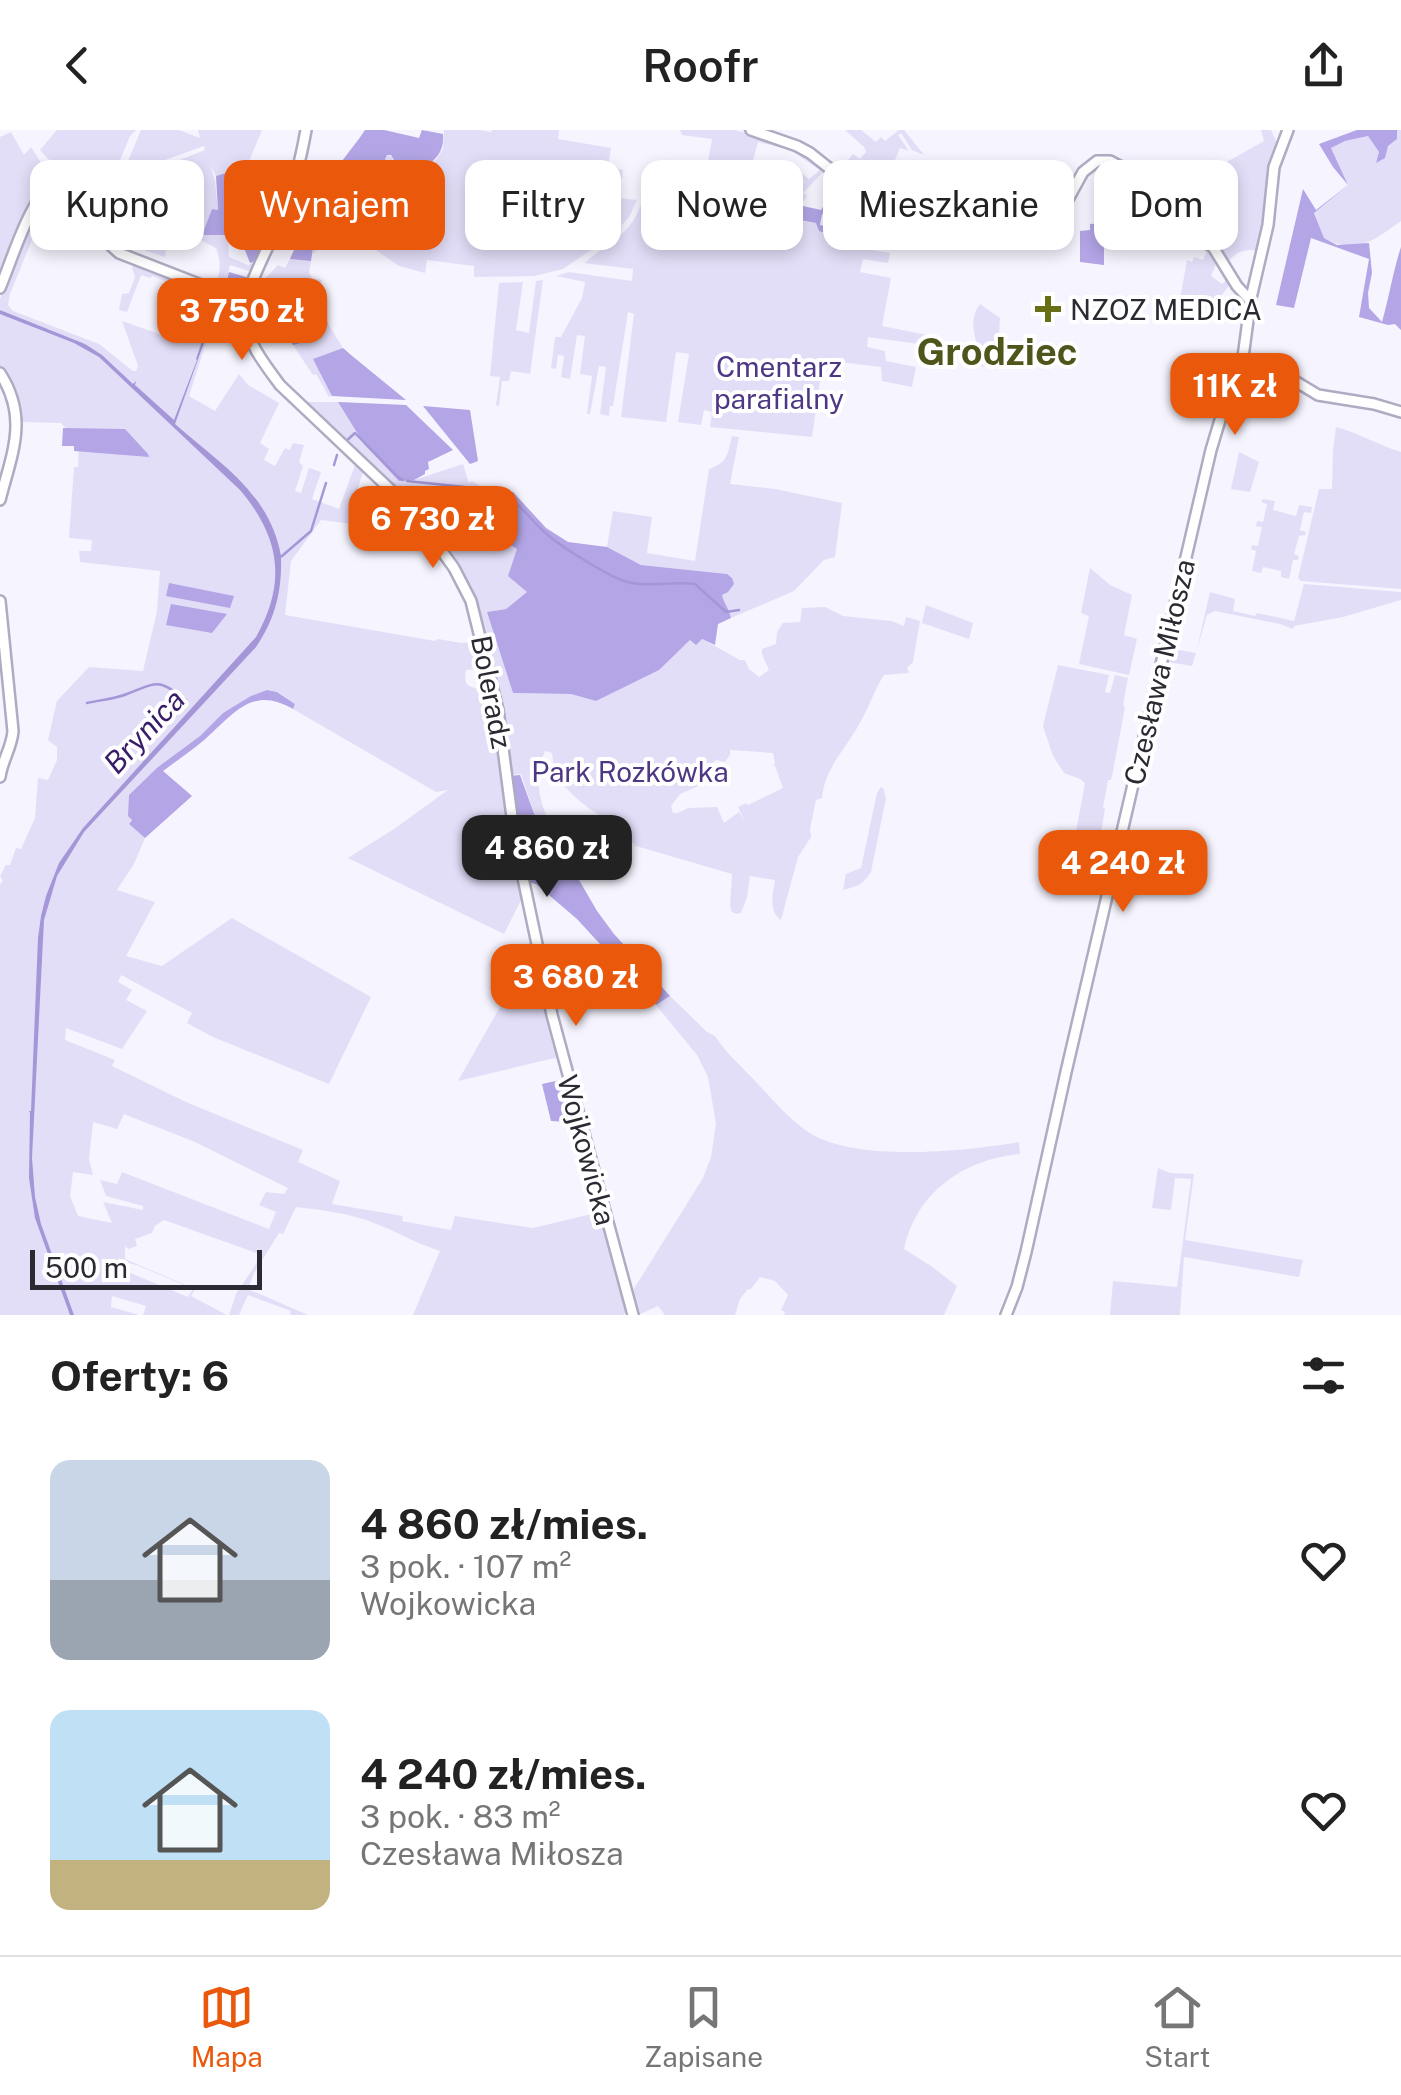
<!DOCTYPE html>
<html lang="pl">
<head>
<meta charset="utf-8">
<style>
	:root { --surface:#fff; --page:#f2f2f2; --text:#222; --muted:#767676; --line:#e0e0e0; --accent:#ea580c }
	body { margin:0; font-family:"Public Sans",sans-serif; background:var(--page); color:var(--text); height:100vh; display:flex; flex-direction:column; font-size:38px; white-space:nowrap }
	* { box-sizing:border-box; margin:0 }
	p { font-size:32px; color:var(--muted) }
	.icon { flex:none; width:55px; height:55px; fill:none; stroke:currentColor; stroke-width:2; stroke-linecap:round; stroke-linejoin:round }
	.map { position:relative; height:1185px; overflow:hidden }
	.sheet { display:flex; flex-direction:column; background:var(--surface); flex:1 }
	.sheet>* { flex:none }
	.guide { position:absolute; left:30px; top:30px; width:1342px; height:90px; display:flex; gap:20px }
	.scale { position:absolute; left:30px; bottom:25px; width:232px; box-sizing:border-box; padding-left:10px; border:5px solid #2b2932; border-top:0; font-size:28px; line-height:35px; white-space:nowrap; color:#2b2932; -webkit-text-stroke:8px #fff; paint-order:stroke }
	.price { position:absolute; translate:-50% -85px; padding:0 22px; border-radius:20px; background:var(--accent); color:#fff; font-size:32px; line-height:65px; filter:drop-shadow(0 2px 5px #0008) }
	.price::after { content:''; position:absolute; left:50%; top:60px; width:30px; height:22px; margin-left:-15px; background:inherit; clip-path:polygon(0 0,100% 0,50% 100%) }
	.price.selected { background:#222; color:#fff }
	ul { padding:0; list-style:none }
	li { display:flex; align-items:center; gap:30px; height:250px; padding:0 50px }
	li span { display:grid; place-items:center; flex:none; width:280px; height:200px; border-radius:20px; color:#555 }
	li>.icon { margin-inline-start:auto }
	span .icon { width:120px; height:120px; fill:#fffc; stroke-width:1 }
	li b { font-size:42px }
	h2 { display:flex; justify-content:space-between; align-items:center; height:120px; padding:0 50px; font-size:42px }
	.chip { padding:0 35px; border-radius:20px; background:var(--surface); box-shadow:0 5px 15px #0003; font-size:35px; line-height:90px }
	.chip.selected { background:var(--accent); color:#fff }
	header { display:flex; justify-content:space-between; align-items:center; height:130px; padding:0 50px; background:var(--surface); font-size:45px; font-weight:600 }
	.tab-bar { display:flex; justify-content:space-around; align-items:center; height:140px; border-top:2px solid var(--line); background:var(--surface); font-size:28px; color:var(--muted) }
	.tab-bar a { display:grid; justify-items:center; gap:5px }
	.tab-bar .selected { color:var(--accent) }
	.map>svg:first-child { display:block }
</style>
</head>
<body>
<header><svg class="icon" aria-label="back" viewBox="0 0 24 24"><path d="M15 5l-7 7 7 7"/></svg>Roofr<svg class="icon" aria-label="share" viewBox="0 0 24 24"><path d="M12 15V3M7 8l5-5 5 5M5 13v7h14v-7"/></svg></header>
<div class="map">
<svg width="1401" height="1185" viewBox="0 0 1401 1185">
	<rect width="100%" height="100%" fill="#f6f4fe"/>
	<g fill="#e3def8" fill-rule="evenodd">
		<path d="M57,0H136L130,6L115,42L107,46L99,33L93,32L62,44L40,20Z"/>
		<path d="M141,0H179L200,8L198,0H262L237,60L229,42L216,46L211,36L215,52L218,81L212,79L202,105H228L229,127L248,135L263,128L255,143L230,135L224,163L221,166L189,266L215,281L239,244L248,255L279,273L260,313L269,319L264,330L275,336L285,318L290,320L293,313L304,315L299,332L303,336L295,361L301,363L309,338L321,342L312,369L339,379L356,332L364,339L349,386L387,396H396L398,391H418L427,403L321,390L291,431L285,485L435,511L438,509L461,513L481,511L486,533L476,539L466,540C461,563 477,554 490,563L501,618L502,648L523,766L504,804L348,728L394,699L448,660L436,662L293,579L295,574L278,562L267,560L223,583L200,606L158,637L129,694L145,708L134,734L117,760L155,772L126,826L162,836L232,788L371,867L329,954L213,907L187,893L192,883L121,845L118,852L132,860L126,870L147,881L122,919L66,898L65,910L115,930L112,936L186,972L303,1020L298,1032L340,1051L332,1074L403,1086L402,1091L451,1100L455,1086L533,1098L604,1081L630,1165L703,1048L711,1027L716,994L708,947L697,925L656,875L670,866L707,902L715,906C726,923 743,938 757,953C774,971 791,992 813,1005C862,1032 965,1021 1019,1012L1020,1024C964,1029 916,1062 904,1119L931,1136L957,1156L944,1185H784L785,1182L781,1180L788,1165L775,1151L760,1147L751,1159H748L740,1169L735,1185H665L658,1176L638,1185L633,1173L629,1184L627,1181L623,1185H413L440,1121C417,1114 396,1101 374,1093C349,1083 322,1080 296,1077L283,1104L279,1103L254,1143L248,1159L308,1185H290L291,1181L248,1165L239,1185H229L236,1164L262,1125L164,1090L155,1096L152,1103L135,1109L137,1116L128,1119L125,1116V1129L195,1159L191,1166L227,1185H143L146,1176L112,1166L111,1177L139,1185H0V754L3,751L0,746L6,735H10L16,718L21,719L35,688L38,648L48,650L57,630V617L48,610L57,571L89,537L143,541L157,481L160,441L80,432L79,421H91L92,410L69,408L74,337H78L79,312L61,293L21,292L17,268L0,237V185L2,181L0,179V169L38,73L58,51L91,95L102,94ZM204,16L205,20L162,37L143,82L202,105L201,110L216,118C222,132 221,149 210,162L134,133L132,138L135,147L129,163L122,164L119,180L127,182L141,145L150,148L152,146L199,164L201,188L196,211H179L122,191L138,236L136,241H133L99,214L13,181L8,175L10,164L44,80L48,74L55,70L63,72L88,96L104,115L128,123L130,118L134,117L165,127L166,118L136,105L141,87L139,82L126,77L135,52L148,56L156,36L162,31ZM124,984L195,1012L288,1058L284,1064L266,1062L259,1075L276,1082L269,1099L122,1042L117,1054L100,1050L106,1066L143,1076V1080L103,1072L112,1093L78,1086L70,1066L73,1042L93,1045L89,1029L93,992L117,999ZM123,1131L139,1136L193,1159L188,1167L121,1139Z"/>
		<path d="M444,0H479L491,2L492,0H559L558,9L611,18L608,37L623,40L622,49L594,47L592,54L620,58L619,68L637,70L629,87L621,96L622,99L563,139L534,146L474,147V136L427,130L425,143L399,136L377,121L391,102L385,95L379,97L373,88L364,83L312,124L314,110L330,76V73L333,74L339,62L360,40L378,47L380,53L392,55V45L388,43L384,32L387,25L412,33L425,29L429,34L437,29L443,19Z"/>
		<path d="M680,0H735L750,4L741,0H745L798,20H792L758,12L750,42L758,46L769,41L773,43L762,59L774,68L792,73L802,65L781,49L783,46L797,59L804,52L798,44L789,38L791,35L809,49L820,40L799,26L800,22L809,26L803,23L824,41L803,63L807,66L801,74L794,73L793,84L798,91L816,93L824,103L836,106L835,114L890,123L888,133L863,129L860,142L891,148L882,196L927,205L926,215L868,207L867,217L885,221L886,231L916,237L912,257L882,251L881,237L823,230L812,307L710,297L712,282L704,280L701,295L678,292L689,224L676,222L666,292L621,287L634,184L628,182L613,276H610L609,286L600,284L606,237L599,236L590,284H587L592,246L580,244L585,206L577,205L570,249L561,247L564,226L558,225L556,239L551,238L555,207H561L582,168L585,152L556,146L569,142L632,151L633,139L584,133C611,110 634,104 643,67L725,84L723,90L731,91L726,101L721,102L711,110L736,116L756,109L767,118L783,96L750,94L746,89L747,76L755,71L749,66L726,60L730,39L721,34L708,32L712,9L682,5Z"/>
		<path d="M845,0H861L876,12L881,7L885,11L899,0H904L924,25L912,20L901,3L898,5L909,21L900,18L895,30L901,33L888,68L871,60L881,34L877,42L866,36L869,29L853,53L838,42L853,24L860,29L866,22L864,17Z"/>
		<path d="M1261,0H1271L1279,18L1260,121C1245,119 1238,120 1228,132L1221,119L1212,113L1211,76L1200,47L1264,11Z"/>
		<path d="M1397,0H1401V91C1375,110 1356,125 1324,108L1314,82L1348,55L1331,18L1345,11L1368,6L1379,22L1376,33L1388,16L1397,9Z"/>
		<path d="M11,2L24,25L31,17L45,39L42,55L0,149V7Z"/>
		<path d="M1039,33L1059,69V79L1051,94L1053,64L1036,66L1025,73L1004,54L989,60L983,47Z"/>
		<path d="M898,54L901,55L899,62L915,69L919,68L923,58L943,66L941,70L935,68L931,73L932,76L948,81L952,74L956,75L952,90L892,69Z"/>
		<path d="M1208,118L1217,131L1211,146L1222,154L1228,148L1231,153L1221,166L1231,173L1228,187L1217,183V179C1206,175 1191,177 1179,175L1187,130L1192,132L1194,127L1203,130Z"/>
		<path d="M290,129L311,131L309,143L312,148L322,150L317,168L298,162L283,181L267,147L278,135L285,138Z"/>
		<path d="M543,150L530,244L511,241L509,251H502L499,276L496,275L500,247L490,246L499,153L523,152L516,200L529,203L536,151Z"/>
		<path d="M980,174L1000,188L997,239L980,236C980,212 965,194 980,174Z"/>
		<path d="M328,194L343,218L314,229L332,266L329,267L316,244L313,245L293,215L309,211Z"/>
		<path d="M307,272H338L364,314L414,350L463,334L469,353L472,351L483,358L478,368L493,403L518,419L528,462L506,479L487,482L513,563L571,564L596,571L658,540L690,510L702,509L740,530H745L749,539L759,547L769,540L762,524V519L776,514L777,502L783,493L800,492L802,478L825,477L843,486L891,491L904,496L906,487L920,491L913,532L907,538L909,543L884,545C875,559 870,574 862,589C848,617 825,636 822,668L816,670L810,699L811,707L798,727L781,790C768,781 773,764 775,750L750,746L747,767L741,783L737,784L732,782L730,776L732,744L636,716L630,710L626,700C603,689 565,666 555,640C553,635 553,629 552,623L545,621C528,657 548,691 564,724L536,689L521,644L509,645L482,501L436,407L322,292L318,285L306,275ZM730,620L773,623L775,634L772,636H775L783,658L748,675L746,673L738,677L745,692L739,682L724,693L717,677L688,678L678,683H673L671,676L680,664L703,654L701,644L716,630L725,632L730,625Z"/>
		<path d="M1336,297C1359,303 1378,315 1401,322V459L1301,451L1298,448L1319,359H1332L1333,321Z"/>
		<path d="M732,306L739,307L730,354L775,359L842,373L835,427L824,430L794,461L731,488C729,480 726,476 723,470C720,462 725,451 727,444L641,435L607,417L613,381L652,387L647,423L695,431L709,339C729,332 727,325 732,306Z"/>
		<path d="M1239,322L1259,332L1250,362L1231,359Z"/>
		<path d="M1263,369L1275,371L1273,380L1296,386L1299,375L1312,377L1311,383L1304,382L1300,400L1306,402L1305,405L1299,406L1294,424L1299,426L1298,430H1293L1289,449L1281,447V441L1263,437L1261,443L1252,441L1256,421L1251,419L1252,415L1258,416L1262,397L1256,396L1257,391L1263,392L1267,374L1261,372Z"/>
		<path d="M1090,438L1110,455L1132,465L1124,505L1137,509L1129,545L1079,534L1089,486L1081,483Z"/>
		<path d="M1304,454L1401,462V470L1343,487L1294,496L1293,499L1280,494L1215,481L1207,485L1192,536L1163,531L1167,518L1196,523L1210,462L1235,469L1233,481L1255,486L1257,483L1294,491Z"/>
		<path d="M926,475L973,493L969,509L922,493Z"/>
		<path d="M1058,535L1109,545L1105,562L1110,563L1115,545L1128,548L1123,575L1125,577L1113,641L1111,650H1108L1103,678L1105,679L1099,713L1088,716L1085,743L1072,738L1070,734L1085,653L1080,649L1064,643L1053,626L1043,596Z"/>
		<path d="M881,657L883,658L886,668L871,742C864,754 856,757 843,760L846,744L861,738L877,663Z"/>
		<path d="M535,823L559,927L458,951L530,824L534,837H537Z"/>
		<path d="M1158,1038L1170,1043L1194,1044L1185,1110L1303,1130L1299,1147L1184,1127L1180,1185H1110L1113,1151L1177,1157L1191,1049L1175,1048L1171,1080L1152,1078Z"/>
	</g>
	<g fill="#b3a5e6">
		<path d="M365,0H384L419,8L422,0L443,4C444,21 438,27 426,37L424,30C413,35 406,28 395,31L391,25H387L384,32L388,43L392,45V55L380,53L378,47L369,46L360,40L339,62L333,74L323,68C330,41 350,23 365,0Z"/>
		<path d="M1357,0H1397V9L1388,16L1385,28L1376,33L1379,22L1368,6L1345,11L1331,18L1348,55L1314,83L1324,108L1337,115L1369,113L1372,143L1368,163L1369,178L1382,192C1389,168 1393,141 1401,117V200L1395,194L1388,195L1359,187L1369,129L1311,108L1294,178L1276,175L1303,59L1316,80L1348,55L1333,37L1319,14Z"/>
		<path d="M229,42L262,125L263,128L250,133L241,110L228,105H202L212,79L218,80L216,46Z"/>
		<path d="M837,53L858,64L909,84L906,98L822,84L820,95L886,107L885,119L855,114L854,117L834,114L835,106L819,101L816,93L793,89L790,81L794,74L821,80Z"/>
		<path d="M318,66L330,76L314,110L311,131L290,129Z"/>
		<path d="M725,84L746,89L750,94L771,93L776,96L791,97L792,101L790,110L784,112L780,119L767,118L756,109L736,116L710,110L708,104L709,101H726L730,95V91L723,90Z"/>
		<path d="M1104,93V135L1080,132V101L1090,100V94Z"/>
		<path d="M229,142L263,152L267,147L282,180L298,161L317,168L319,178L328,194L309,211L293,215L269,181L249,197L245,184L248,171L224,163Z"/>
		<path d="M343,218L351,225L406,270L332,266L313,229Z"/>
		<path d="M338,272L406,275L453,320L428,332L429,339L425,341V344L414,350L399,351L364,314Z"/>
		<path d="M423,276L470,280L478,331L470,334Z"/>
		<path d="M63,298L125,299L148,324L149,327L74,321V316H62Z"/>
		<path d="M483,358L513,362L546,398L568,412L607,417L641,435L727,444L732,448L734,454L728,462L722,465C724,474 729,478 731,488L718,494L715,515L702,509L696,515L690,510L659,540L596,571L571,564L513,563L487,482L506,479L527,462L508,446L517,419L493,403L476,387L478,368Z"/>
		<path d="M169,453L234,466L230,478L166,466Z"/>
		<path d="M171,474L227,484L212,503L166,495Z"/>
		<path d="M267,560L277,562L295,574L293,579C251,554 232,586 203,611C190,622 176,631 163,641L192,666L145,708L129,694L132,690L128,686L129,665L158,637L200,606L223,583L251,566Z"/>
		<path d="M520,645L536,689L564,724L597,781L614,804L670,866L656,875L577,789L536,754L528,752L514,696L509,646Z"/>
		<path d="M565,949L575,989L569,992L551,991L542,954Z"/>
	</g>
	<path fill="#a596d7" d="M218,164L221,165L175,294C219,333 270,363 281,426L284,425L281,428C282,462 275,489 256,517L84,702L57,746L44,790L32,1028L35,1067L41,1094L74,1185H70L35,1088L29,1048L30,983L29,981H31L38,808L41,786L46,766L59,733L83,698L256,507C287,452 280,407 240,360L99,227L74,213L0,184V180L85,214L102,225L133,254L136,251L135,255L174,290L197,230L196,229Z"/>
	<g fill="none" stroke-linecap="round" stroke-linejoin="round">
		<g stroke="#a596d7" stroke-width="2.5">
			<path d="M344,313L355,303L398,347L403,350"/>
			<path d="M334,335L337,325"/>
			<path d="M407,351L465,357"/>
			<path d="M479,359C522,366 519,381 549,406C562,417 608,446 624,451C645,458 672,451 695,454L726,482L739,480"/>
			<path d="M282,426L311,401L326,353"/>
			<path d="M87,573C100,570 115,569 127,564C158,552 158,548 186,570"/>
		</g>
		<defs>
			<g id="secondary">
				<path d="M306,0C301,28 294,57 283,84C273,109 243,161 244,186C246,211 266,236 280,255L413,381L454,438L471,471L498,580L515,710L552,885L633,1185"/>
				<path d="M751,0L797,16L810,23L854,58L923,84L1003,109L1030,110L1049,104L1083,42L1097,31H1110L1129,41L1155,84L1213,117L1237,156L1251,171"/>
				<path d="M0,158C14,125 29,69 58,48L108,113L119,123L245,172"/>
				<path d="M1255,241L1285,245L1318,265L1374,274L1401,282"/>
				<path d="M0,243C29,288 12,323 0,370"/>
				<path d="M1241,248L1242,237L1245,234L1243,227L1251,168L1268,95L1274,37L1288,0"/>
				<path d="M0,471L13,601C12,617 2,631 0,647"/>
				<path d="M1006,1185L1017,1157L1026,1122L1066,942L1211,320L1232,250L1256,244L1257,241"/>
			</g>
		</defs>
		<use href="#secondary" stroke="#afabc2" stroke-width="14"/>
		<use href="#secondary" stroke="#fff" stroke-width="9"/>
	</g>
	<path fill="#686f16" stroke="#fff" stroke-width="4" d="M1043 164h10v10h10v10h-10v10h-10v-10h-10v-10h10z"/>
	<g text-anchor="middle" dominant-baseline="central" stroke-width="8" stroke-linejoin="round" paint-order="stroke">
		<g font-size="28" fill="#2b2932" stroke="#fff" text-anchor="start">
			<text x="1070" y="179">NZOZ MEDICA</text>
		</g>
		<g font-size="28" fill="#4e3784" stroke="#fff">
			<text x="779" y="236">Cmentarz<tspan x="779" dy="32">parafialny</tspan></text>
			<text x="630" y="641">Park Rozkówka</text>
		</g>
		<g font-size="28" fill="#2b2932" stroke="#fff">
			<text transform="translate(1159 542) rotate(-77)">Czesława Miłosza</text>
			<text transform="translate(492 562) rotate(79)">Boleradz</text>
			<text transform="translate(587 1020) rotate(75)">Wojkowicka</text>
		</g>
		<g font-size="30" font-style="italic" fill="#371c68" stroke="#fff">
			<text transform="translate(144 601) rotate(-47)">Brynica</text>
		</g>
		<g font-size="38" font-weight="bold" fill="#50551b" stroke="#fff">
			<text x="997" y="221">Grodziec</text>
		</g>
	</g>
</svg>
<div class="scale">500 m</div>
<b class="price" style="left:242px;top:233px">3 750 zł</b>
<b class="price" style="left:1235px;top:308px">11K zł</b>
<b class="price" style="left:433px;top:441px">6 730 zł</b>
<b class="price selected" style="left:547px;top:770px">4 860 zł</b>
<b class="price" style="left:1123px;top:785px">4 240 zł</b>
<b class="price" style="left:576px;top:899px">3 680 zł</b>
<div class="guide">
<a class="chip">Kupno</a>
<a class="chip selected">Wynajem</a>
<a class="chip">Filtry</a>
<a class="chip">Nowe</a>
<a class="chip">Mieszkanie</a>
<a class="chip">Dom</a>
</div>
</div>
<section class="sheet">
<h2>Oferty: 6<svg class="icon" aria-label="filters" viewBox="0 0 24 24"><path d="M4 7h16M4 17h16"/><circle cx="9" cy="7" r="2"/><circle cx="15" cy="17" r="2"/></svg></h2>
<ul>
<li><span style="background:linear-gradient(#c9d6e8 60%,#9aa5b1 0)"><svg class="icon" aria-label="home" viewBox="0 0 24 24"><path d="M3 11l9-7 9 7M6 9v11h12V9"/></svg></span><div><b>4 860 zł/mies.</b><p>3 pok. · 107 m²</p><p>Wojkowicka</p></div><svg class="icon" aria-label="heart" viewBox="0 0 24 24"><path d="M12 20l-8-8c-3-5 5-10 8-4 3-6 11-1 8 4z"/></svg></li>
<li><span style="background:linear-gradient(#bfe0f5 75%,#c2b280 0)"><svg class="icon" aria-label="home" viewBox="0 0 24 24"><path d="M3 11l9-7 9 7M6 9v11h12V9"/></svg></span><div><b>4 240 zł/mies.</b><p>3 pok. · 83 m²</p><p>Czesława Miłosza</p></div><svg class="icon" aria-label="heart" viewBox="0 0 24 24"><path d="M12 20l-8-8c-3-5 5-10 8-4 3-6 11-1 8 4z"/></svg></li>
</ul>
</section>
<nav class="tab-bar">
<a class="selected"><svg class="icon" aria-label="map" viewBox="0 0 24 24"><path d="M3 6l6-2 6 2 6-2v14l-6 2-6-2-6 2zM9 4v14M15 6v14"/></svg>Mapa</a>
<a><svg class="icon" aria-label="saved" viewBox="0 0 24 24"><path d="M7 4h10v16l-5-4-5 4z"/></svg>Zapisane</a>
<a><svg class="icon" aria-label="home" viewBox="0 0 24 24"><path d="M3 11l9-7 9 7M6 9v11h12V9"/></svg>Start</a>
</nav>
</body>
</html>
